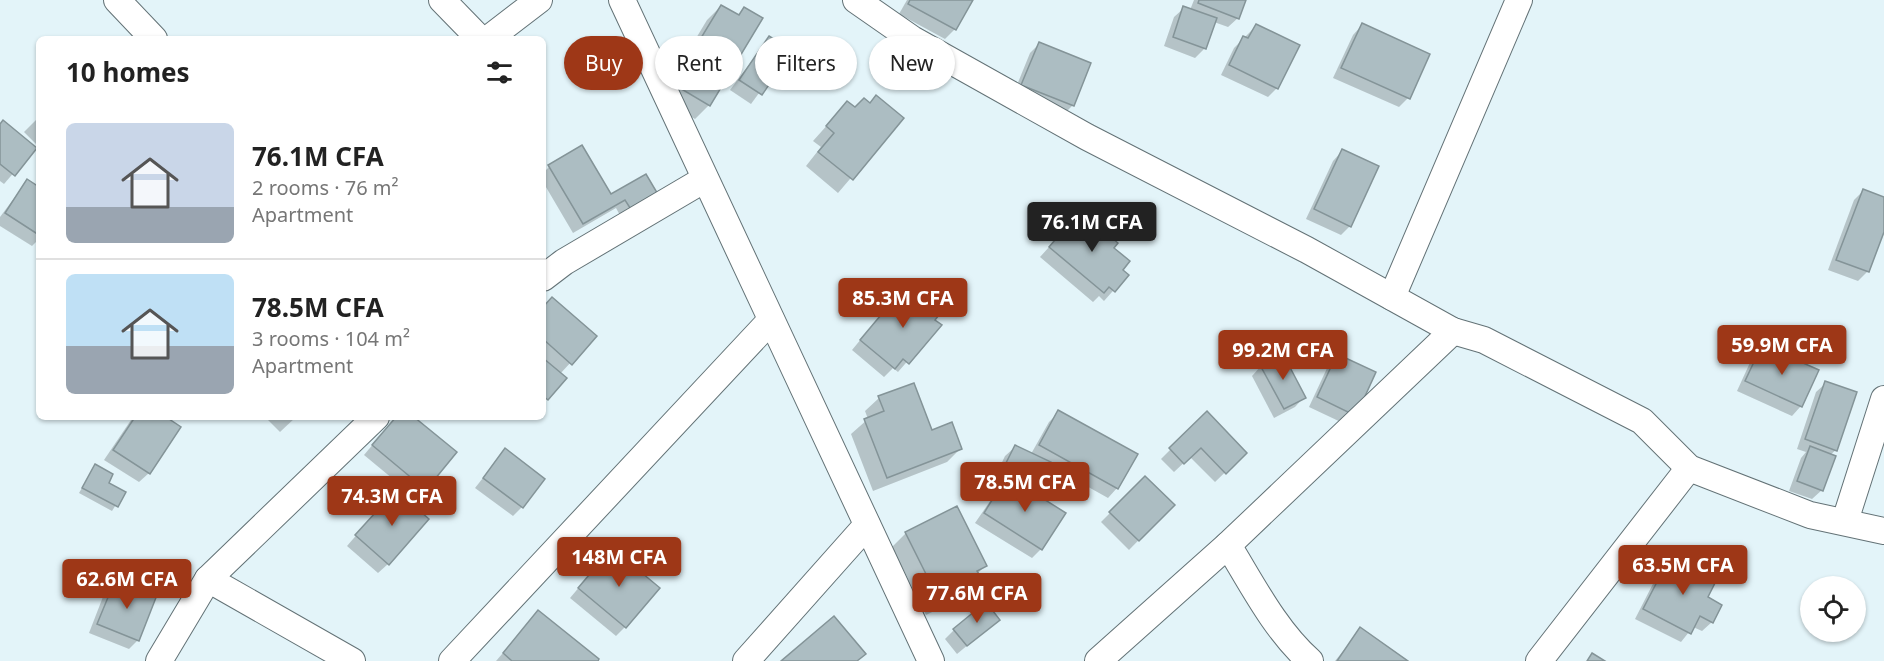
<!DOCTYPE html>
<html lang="en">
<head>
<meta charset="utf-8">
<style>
	:root { --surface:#fff; --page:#f2f2f2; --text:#222; --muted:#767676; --line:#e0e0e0; --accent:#9e3717 }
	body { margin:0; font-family:"Noto Sans",sans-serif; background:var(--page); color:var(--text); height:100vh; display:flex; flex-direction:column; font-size:22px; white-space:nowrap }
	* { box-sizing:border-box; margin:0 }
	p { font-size:20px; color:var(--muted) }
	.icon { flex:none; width:33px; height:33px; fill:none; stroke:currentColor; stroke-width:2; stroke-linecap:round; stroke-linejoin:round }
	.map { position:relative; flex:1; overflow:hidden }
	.panel { position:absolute; left:36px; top:36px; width:510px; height:384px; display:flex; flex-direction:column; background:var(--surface); border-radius:9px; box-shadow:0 2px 4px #0004 }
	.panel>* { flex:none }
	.hud { position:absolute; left:564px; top:36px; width:570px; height:54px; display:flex; gap:12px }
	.fabs { position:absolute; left:1800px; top:576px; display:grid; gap:12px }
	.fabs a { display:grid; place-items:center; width:66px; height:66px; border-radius:50%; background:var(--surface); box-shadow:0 2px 4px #0004; font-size:30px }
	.price { position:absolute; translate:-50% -51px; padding:0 14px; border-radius:6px; background:var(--accent); color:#fff; font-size:20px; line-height:39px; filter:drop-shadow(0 2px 3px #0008) }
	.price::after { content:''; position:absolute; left:50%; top:36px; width:18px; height:14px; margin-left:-9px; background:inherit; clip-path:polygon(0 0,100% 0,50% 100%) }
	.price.current { background:#222; color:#fff }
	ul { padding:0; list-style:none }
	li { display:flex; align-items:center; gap:18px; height:150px; padding:0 30px }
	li+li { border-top:2px solid var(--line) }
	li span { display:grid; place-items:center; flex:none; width:168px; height:120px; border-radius:9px; color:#555 }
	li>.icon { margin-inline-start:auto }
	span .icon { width:72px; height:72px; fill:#fffc; stroke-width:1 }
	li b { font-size:26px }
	h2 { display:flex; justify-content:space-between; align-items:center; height:72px; padding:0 30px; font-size:26px }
	.chip { padding:0 21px; border-radius:27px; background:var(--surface); box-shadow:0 2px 4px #0004; font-size:21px; line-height:54px }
	.chip.current { background:var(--accent); color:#fff }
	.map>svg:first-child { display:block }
</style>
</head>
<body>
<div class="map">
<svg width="1884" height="661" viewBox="0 0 1884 661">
	<rect width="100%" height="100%" fill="#e3f4f9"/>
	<g fill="#0003">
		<path d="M907,0H971L955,29L945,39L899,14Z"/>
		<path d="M1194,0H1245L1238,18L1228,27L1214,22L1205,48L1195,58L1164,46L1174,17L1184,8L1190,10Z"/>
		<path d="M721,6L737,16L744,9L709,105L695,119L660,98L707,20Z"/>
		<path d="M1362,25L1408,98L1399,107L1333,78L1353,35Z"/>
		<path d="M1256,26L1277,88L1268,97L1221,75L1234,48Z"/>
		<path d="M769,38L790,51L751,104L730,90Z"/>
		<path d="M1039,44L1073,105L1063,115L1013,95L1030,53Z"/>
		<path d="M876,97L902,118L838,193L806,166L821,147L813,141L847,103L854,109L869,104Z"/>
		<path d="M39,117V147L24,132Z"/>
		<path d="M0,125L35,148L4,184L0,181Z"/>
		<path d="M1342,151L1350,226L1341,235L1306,219L1333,161Z"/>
		<path d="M549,167L611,196L648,205L622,219L616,208L573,233L543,182V173Z"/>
		<path d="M27,181L39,188V239L32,246L0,226V217Z"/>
		<path d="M1863,191L1884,199V228L1868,271L1858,281L1828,270L1854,200Z"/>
		<path d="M1080,213L1112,248L1121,270L1127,275L1104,301L1099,296L1093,302L1040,257Z"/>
		<path d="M891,303L933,320L939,325L898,372L893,368L884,377L852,350Z"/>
		<path d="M543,308L595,336L560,374L543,403Z"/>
		<path d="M1762,346L1801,406L1792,416L1737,391L1753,356Z"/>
		<path d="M1338,356L1355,415L1345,424L1309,407L1328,366Z"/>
		<path d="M1261,366L1304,397L1295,407L1274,418L1252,376Z"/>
		<path d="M1826,383L1836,450L1830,455L1822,490L1812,499L1789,491L1801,458L1806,452L1797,449L1816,392Z"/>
		<path d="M913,384L932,432L961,448L947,462L873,491L851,434L868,419L865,411L879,398Z"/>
		<path d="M1059,412L1117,488L1108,498L1049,465L1039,484L1031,493L1041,549L1032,558L975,523L1004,481L995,477L1005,456L1015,447L1031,454L1049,422Z"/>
		<path d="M1207,413L1245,453L1215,482L1190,457L1174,472L1161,459Z"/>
		<path d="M133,417H163L149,473L139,482L104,460Z"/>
		<path d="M265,417H296L280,432Z"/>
		<path d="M396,417H412L425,489L416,498L364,455Z"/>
		<path d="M505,450L522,507L513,516L475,488Z"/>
		<path d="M95,466L107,484L124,492L112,511L79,493Z"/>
		<path d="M1145,478L1173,505L1129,550L1101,522Z"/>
		<path d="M386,501L388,564L378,573L347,546Z"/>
		<path d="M906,533L985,566L977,574L981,581L967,595L926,615L892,547Z"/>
		<path d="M1671,557L1706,598L1712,622L1702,631L1693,627L1681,642L1635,619L1662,566Z"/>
		<path d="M603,559L625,627L616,636L570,598Z"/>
		<path d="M116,580L138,640L129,649L89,633L106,589Z"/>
		<path d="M538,612L596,661H496Z"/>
		<path d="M998,620L957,654L945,639L954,630Z"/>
		<path d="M1361,629L1405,661H1335Z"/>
	</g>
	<g fill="#acbdc2" stroke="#849498" stroke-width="1.5">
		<path d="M910,0H973L956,30L908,4Z"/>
		<path d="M1199,0H1246L1239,19L1198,3Z"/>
		<path d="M721,5L739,15L744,7L763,18L710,106L673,84Z"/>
		<path d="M1183,6L1217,18L1206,49L1173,37Z"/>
		<path d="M1362,23L1430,54L1410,99L1341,68Z"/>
		<path d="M1256,24L1300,45L1278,89L1229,65L1243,36L1248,38Z"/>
		<path d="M769,36L792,51L762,95L739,80Z"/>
		<path d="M1039,42L1091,63L1074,106L1021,85Z"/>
		<path d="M876,95L904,118L853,180L818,152L834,133L826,126L847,101L855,107L864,98L870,103Z"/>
		<path d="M3,120L37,148L15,176L0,164V124Z"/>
		<path d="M582,145L611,194L646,174L659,196L632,211L625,200L583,224L548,165Z"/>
		<path d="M1342,149L1379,166L1351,227L1314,209Z"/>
		<path d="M27,179L39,187V235L5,213Z"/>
		<path d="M1863,189L1884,197V232L1869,272L1836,260Z"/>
		<path d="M1080,211L1118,243L1114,248L1130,261L1123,270L1129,275L1115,292L1109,287L1104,293L1049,247Z"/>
		<path d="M901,291L911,300L918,291L943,310L935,320L942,325L909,364L903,359L895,369L860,340Z"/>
		<path d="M552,297L597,336L572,365L543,339V307Z"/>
		<path d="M1762,345L1819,370L1802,407L1745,381Z"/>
		<path d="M1283,354L1306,398L1284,409L1260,365Z"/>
		<path d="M1337,354L1376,372L1356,416L1317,397Z"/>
		<path d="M543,358L567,378L548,400L543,396Z"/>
		<path d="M1825,381L1857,392L1837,451L1805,439Z"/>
		<path d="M914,383L932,430L952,422L962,449L887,478L864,419L884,411L878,396Z"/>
		<path d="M1058,410L1138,454L1118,489L1039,445Z"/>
		<path d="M1207,411L1247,453L1226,474L1201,448L1184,464L1169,448Z"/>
		<path d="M135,417H166L181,427L150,474L113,450Z"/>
		<path d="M396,417H414L457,452L426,490L372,445Z"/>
		<path d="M1015,445L1051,462L1040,485L1004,467Z"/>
		<path d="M1810,446L1836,456L1823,491L1797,481Z"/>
		<path d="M505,448L545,479L523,508L483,478Z"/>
		<path d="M95,464L113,474L109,483L126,492L118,507L82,488Z"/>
		<path d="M1007,476L1066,513L1042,550L984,513Z"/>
		<path d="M1145,476L1175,505L1139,541L1109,512Z"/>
		<path d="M396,490L429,519L389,565L355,535Z"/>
		<path d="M957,506L987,566L977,571L983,581L940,602L905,532Z"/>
		<path d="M612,548L660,588L626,628L578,588Z"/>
		<path d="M1671,555L1717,579L1708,597L1722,605L1713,623L1700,616L1691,634L1643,609Z"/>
		<path d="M116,578L157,595L139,641L97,624Z"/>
		<path d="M986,602L1000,620L967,646L953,629Z"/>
		<path d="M538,610L599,659L598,661H512L503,653Z"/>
		<path d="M834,616L866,654L857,661H781Z"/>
		<path d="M1360,627L1408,661H1337Z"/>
		<path d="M1592,653L1605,661H1587Z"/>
	</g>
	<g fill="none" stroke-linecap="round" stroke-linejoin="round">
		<defs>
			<g id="minor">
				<path d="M117,0L154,39"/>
				<path d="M442,0L480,39"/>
				<path d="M622,0L931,661"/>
				<path d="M856,0L912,39L1087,137L1307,250L1453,331L1484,340L1642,421L1689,468L1810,515L1884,531"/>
				<path d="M488,39L539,0"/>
				<path d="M543,278L564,262L705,179"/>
				<path d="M1392,297L1519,0"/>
				<path d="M1845,521L1884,399"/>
				<path d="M1228,545C1252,584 1275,630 1310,661"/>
				<path d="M208,579L352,661"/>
				<path d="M159,661L208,579L376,417"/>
				<path d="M452,661L771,320"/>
				<path d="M746,661L867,525"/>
				<path d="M1098,661L1228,545L1453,331"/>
				<path d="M1539,661L1689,468"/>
			</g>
		</defs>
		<use href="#minor" stroke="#637276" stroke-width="28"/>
		<use href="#minor" stroke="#fff" stroke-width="26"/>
	</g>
</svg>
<div class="fabs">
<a><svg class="icon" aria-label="locate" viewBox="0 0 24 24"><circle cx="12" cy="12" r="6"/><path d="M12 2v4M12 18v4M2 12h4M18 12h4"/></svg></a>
</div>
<b class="price current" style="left:1092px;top:253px">76.1M CFA</b>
<b class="price" style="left:903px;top:329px">85.3M CFA</b>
<b class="price" style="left:1782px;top:376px">59.9M CFA</b>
<b class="price" style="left:1283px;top:381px">99.2M CFA</b>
<b class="price" style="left:1025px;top:513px">78.5M CFA</b>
<b class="price" style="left:392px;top:527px">74.3M CFA</b>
<b class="price" style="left:619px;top:588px">148M CFA</b>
<b class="price" style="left:1683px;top:596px">63.5M CFA</b>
<b class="price" style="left:127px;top:610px">62.6M CFA</b>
<b class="price" style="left:977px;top:624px">77.6M CFA</b>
<div class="hud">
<a class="chip current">Buy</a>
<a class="chip">Rent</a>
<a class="chip">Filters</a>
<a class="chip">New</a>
</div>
<section class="panel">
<h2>10 homes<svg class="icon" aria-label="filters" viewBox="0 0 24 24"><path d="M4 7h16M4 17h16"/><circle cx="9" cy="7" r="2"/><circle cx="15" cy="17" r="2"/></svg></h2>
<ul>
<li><span style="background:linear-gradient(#c9d6e8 70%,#9aa5b1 0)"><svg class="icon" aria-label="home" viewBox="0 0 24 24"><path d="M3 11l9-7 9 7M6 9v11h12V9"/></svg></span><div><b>76.1M CFA</b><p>2 rooms · 76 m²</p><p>Apartment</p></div></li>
<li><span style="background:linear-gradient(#bfe0f5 60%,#9aa5b1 0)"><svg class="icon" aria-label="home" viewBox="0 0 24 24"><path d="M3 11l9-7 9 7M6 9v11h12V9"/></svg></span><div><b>78.5M CFA</b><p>3 rooms · 104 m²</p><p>Apartment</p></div></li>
</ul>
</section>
</div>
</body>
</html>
